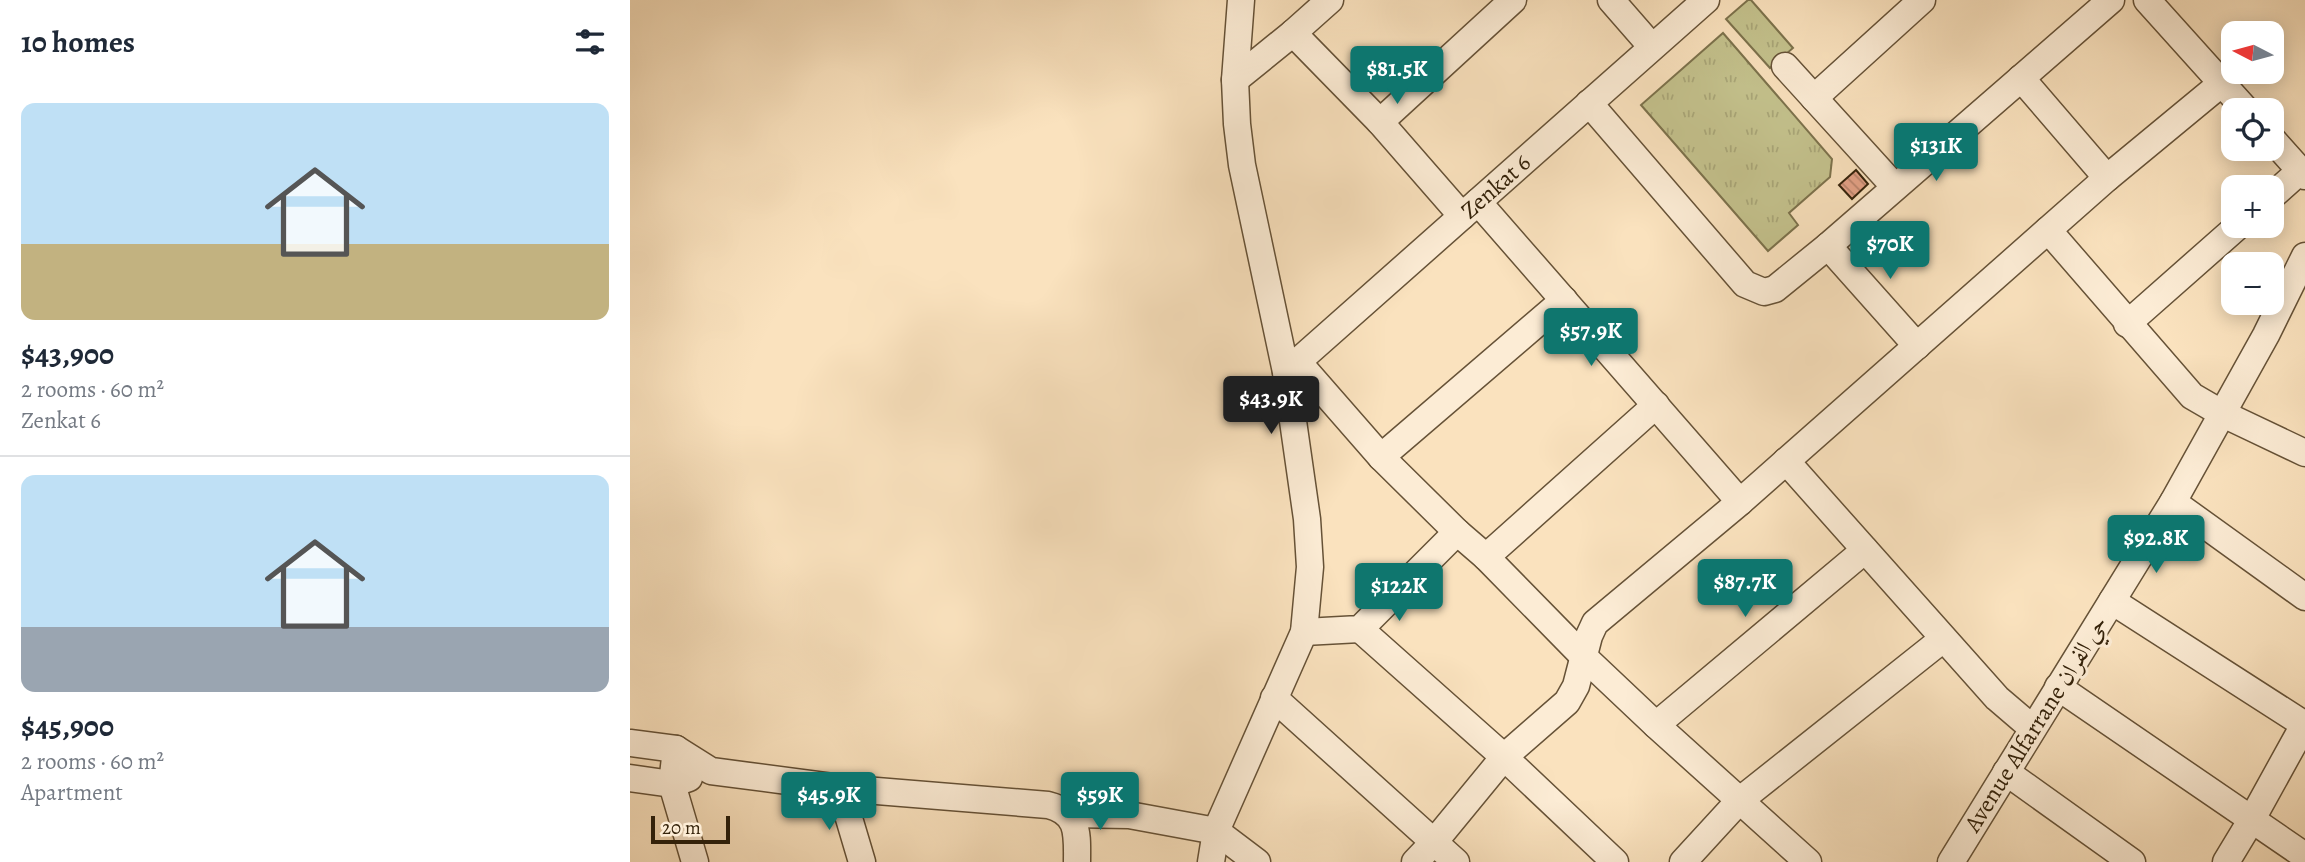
<!DOCTYPE html>
<html lang="en">
<head>
<meta charset="utf-8">
<style>
	:root { --surface:#fff; --page:#f2f2f3; --text:#1f2937; --muted:#747a83; --line:#e0e1e3; --accent:#0f766e }
	body { margin:0; font-family:Alegreya,Amiri,serif; background:var(--page); color:var(--text); height:100vh; display:flex; flex-direction:column; font-size:26px; white-space:nowrap }
	* { box-sizing:border-box; margin:0 }
	p { font-size:23px; color:var(--muted) }
	.icon { flex:none; width:38px; height:38px; fill:none; stroke:currentColor; stroke-width:2; stroke-linecap:round; stroke-linejoin:round }
	.map { position:relative; flex:1; overflow:hidden }
	.panel { display:flex; flex-direction:column; background:var(--surface); width:630px }
	.panel>* { flex:none }
	.needle { width:46px; rotate:276deg }
	.controls { position:absolute; left:1591px; top:21px; display:grid; gap:14px }
	.controls a { display:grid; place-items:center; width:63px; height:63px; border-radius:14px; background:var(--surface); box-shadow:0 4px 18px #0003; font-size:35px }
	.scale { position:absolute; left:21px; bottom:18px; width:79px; box-sizing:border-box; padding-left:7px; border:4px solid #34220a; border-top:0; font-size:19px; line-height:24px; white-space:nowrap; color:#34220a; -webkit-text-stroke:5px #fcecd5; paint-order:stroke }
	.price { position:absolute; translate:-50% -60px; padding:0 16px; border-radius:7px; background:var(--accent); color:#fff; font-size:23px; line-height:46px; filter:drop-shadow(0 2px 4px #0008) }
	.price::after { content:''; position:absolute; left:50%; top:42px; width:21px; height:16px; margin-left:-10px; background:inherit; clip-path:polygon(0 0,100% 0,50% 100%) }
	.price.selected { background:#222; color:#fff }
	ul { padding:0; list-style:none }
	li { display:grid; align-content:center; gap:14px; height:371px; padding:0 21px }
	li+li { border-top:2px solid var(--line) }
	li span { display:grid; place-items:center; height:217px; border-radius:14px; color:#555 }
	li>.icon { margin-inline-start:auto }
	span .icon { width:126px; height:126px; fill:#fffc; stroke-width:1 }
	li b { font-size:30px }
	h2 { display:flex; justify-content:space-between; align-items:center; height:84px; padding:0 21px; font-size:30px }
	main { display:flex; flex:1; min-height:0 }
	.map>svg:first-child { display:block }
</style>
</head>
<body>
<main>
<section class="panel">
<h2>10 homes<svg class="icon" aria-label="filters" viewBox="0 0 24 24"><path d="M4 7h16M4 17h16"/><circle cx="9" cy="7" r="2"/><circle cx="15" cy="17" r="2"/></svg></h2>
<ul>
<li><span style="background:linear-gradient(#bfe0f5 65%,#c2b280 0)"><svg class="icon" aria-label="home" viewBox="0 0 24 24"><path d="M3 11l9-7 9 7M6 9v11h12V9"/></svg></span><div><b>$43,900</b><p>2 rooms · 60 m²</p><p>Zenkat 6</p></div></li>
<li><span style="background:linear-gradient(#bfe0f5 70%,#9aa5b1 0)"><svg class="icon" aria-label="home" viewBox="0 0 24 24"><path d="M3 11l9-7 9 7M6 9v11h12V9"/></svg></span><div><b>$45,900</b><p>2 rooms · 60 m²</p><p>Apartment</p></div></li>
</ul>
</section>
<div class="map">
<svg width="1675" height="862" viewBox="0 0 1675 862">
	<defs>
		<pattern id="park-tufts" width="24" height="20" patternUnits="userSpaceOnUse" patternTransform="scale(1.75)"><rect width="24" height="20" fill="#c4c28d"/><path d="M3 7l-1-3M5 7V3M7 7l1-3M15 17l-1-3M17 17v-4M19 17l1-3" fill="none" stroke="#a9a678"/></pattern>
		<pattern id="building-back-hatch" width="6" height="6" patternUnits="userSpaceOnUse" patternTransform="scale(1.75)"><rect width="6" height="6" fill="#e5a287"/><path d="M-1 5l2 2M0 0l6 6M5-1l2 2" fill="none" stroke="#ba846d"/></pattern>
	</defs>
	<rect width="100%" height="100%" fill="#fae2be"/>
	<filter id="stains"><feTurbulence type="fractalNoise" baseFrequency=".00286" numOctaves="4"/><feColorMatrix values="0 0 0 0 .2 0 0 0 0 .09 0 0 0 0 .02 0 0 0 .5 -.17"/></filter>
	<radialGradient id="worn" r=".72"><stop offset=".6" stop-color="#630" stop-opacity="0"/><stop offset="1" stop-color="#630" stop-opacity=".3"/></radialGradient>
	<g fill="url(#park-tufts)" stroke="#7c724c" stroke-width="2">
		<path d="M1118,0H1121L1163,48L1140,68L1096,19Z"/>
		<path d="M1093,33L1202,159L1200,177L1159,213L1168,225L1138,251L1011,105Z"/>
	</g>
	<path fill="url(#building-back-hatch)" stroke="#34220a" stroke-width="2" d="M1226,170L1238,184L1222,199L1209,185Z"/>
	<g fill="none" stroke-linecap="round" stroke-linejoin="round">
		<defs>
			<g id="minor">
				<path d="M981,0L1022,47"/>
				<path d="M1517,0L1616,110"/>
				<path d="M663,33L750,122L832,216"/>
				<path d="M1155,66L1265,187"/>
				<path d="M1391,78L1477,178"/>
				<path d="M605,80L663,33L700,0"/>
				<path d="M1184,98L1292,0"/>
				<path d="M959,103L1115,284L1134,292L1145,289L1198,246L1481,0"/>
				<path d="M750,122L883,0"/>
				<path d="M1642,139L1675,176"/>
				<path d="M1642,196L1670,171"/>
				<path d="M848,202L1110,502"/>
				<path d="M1418,230L1562,396L1593,414L1675,453"/>
				<path d="M1198,246L1287,346"/>
				<path d="M1497,324L1608,226"/>
				<path d="M668,362L751,457L827,532L856,557L954,657L1026,725L1178,862"/>
				<path id="s1" d="M656,372L1076,0"/>
				<path d="M751,457L934,300"/>
				<path d="M1156,461L1367,698L1402,728"/>
				<path d="M1543,502L1675,597"/>
				<path d="M856,557L1026,405"/>
				<path d="M1482,601L1675,725"/>
				<path d="M730,629L874,757L985,862"/>
				<path d="M674,632L730,629L827,532"/>
				<path d="M1428,687L1675,856"/>
				<path d="M644,698L826,862"/>
				<path d="M1026,725L1235,550"/>
				<path d="M0,743L46,749L81,771L210,788L418,805C450,813 447,835 447,862"/>
				<path d="M46,749L42,784L65,862"/>
				<path d="M1376,772L1502,862"/>
				<path d="M0,778L42,784L59,778"/>
				<path d="M210,788L232,862"/>
				<path d="M439,814L499,815L586,831L627,862"/>
				<path d="M581,862L586,831L674,632L680,567L677,519L656,372L612,165L607,124L605,80L611,0"/>
				<path d="M785,862L805,841L874,757L937,702L946,686L959,636L965,623L1110,502L1477,178L1592,83"/>
				<path d="M1053,862L1109,801L1313,639"/>
				<path d="M1321,862L1543,502L1636,335L1675,256"/>
				<path d="M1596,862L1622,819L1675,723"/>
			</g>
		</defs>
		<use href="#minor" stroke="#665237" stroke-width="29"/>
		<use href="#minor" stroke="#fcecd5" stroke-width="26"/>
	</g>
	<g text-anchor="middle" dominant-baseline="central" stroke-width="6" stroke-linejoin="round" paint-order="stroke">
		<g font-size="24" fill="#34220a" stroke="#fcecd5">
			<text stroke="none"><textPath href="#s1" startOffset="280">Zenkat 6</textPath></text>
			<text transform="translate(1406 724) rotate(-58)">Avenue Alfarrane حي الفران</text>
		</g>
	</g>
	<rect width="100%" height="100%" filter="url(#stains)"/>
	<rect width="100%" height="100%" fill="url(#worn)"/>
</svg>
<div class="controls">
<a><svg class="needle" viewBox="-14 -14 28 28"><path d="M0-13l5 13h-10z" fill="#e53935"/><path d="M0 13l5-13h-10z" fill="#747a83"/></svg></a>
<a><svg class="icon" aria-label="locate" viewBox="0 0 24 24"><circle cx="12" cy="12" r="6"/><path d="M12 2v4M12 18v4M2 12h4M18 12h4"/></svg></a>
<a>+</a>
<a>−</a>
</div>
<div class="scale">20 m</div>
<b class="price" style="left:767px;top:106px">$81.5K</b>
<b class="price" style="left:1306px;top:183px">$131K</b>
<b class="price" style="left:1260px;top:281px">$70K</b>
<b class="price" style="left:961px;top:368px">$57.9K</b>
<b class="price selected" style="left:641px;top:436px">$43.9K</b>
<b class="price" style="left:1526px;top:575px">$92.8K</b>
<b class="price" style="left:1115px;top:619px">$87.7K</b>
<b class="price" style="left:769px;top:623px">$122K</b>
<b class="price" style="left:199px;top:832px">$45.9K</b>
<b class="price" style="left:470px;top:832px">$59K</b>
</div>
</main>
</body>
</html>
